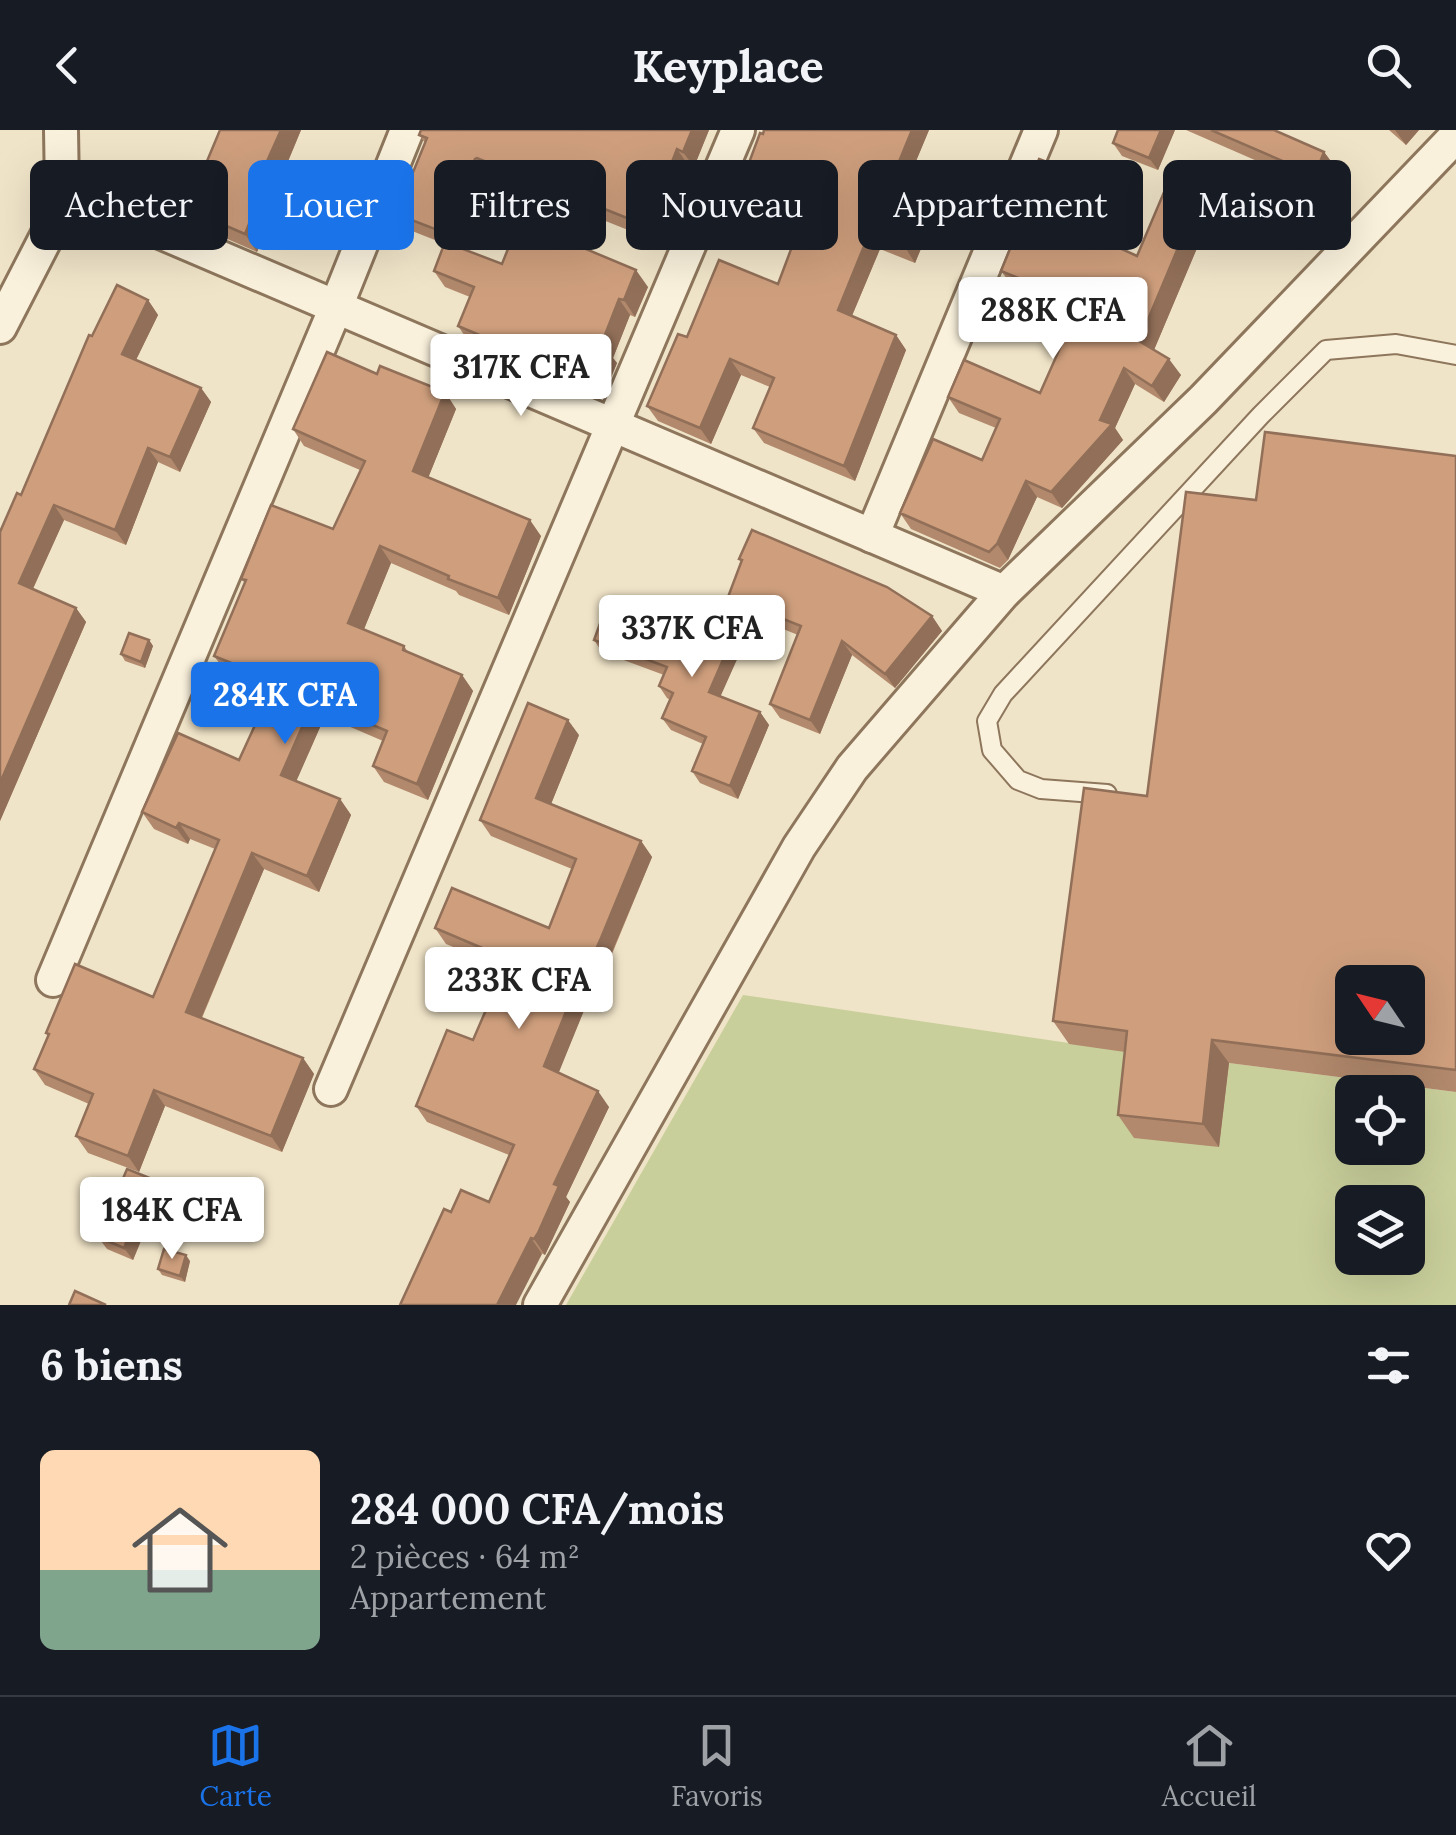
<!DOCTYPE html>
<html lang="fr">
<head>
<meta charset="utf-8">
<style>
	:root { --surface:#171b24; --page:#20242c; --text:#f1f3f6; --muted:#9ea1a6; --line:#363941; --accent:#1a73e8 }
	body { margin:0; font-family:Lora,serif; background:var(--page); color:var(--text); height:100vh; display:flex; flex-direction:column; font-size:38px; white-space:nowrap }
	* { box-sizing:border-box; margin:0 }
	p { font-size:32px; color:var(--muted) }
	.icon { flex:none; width:55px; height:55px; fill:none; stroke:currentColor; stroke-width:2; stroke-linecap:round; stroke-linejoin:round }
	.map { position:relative; height:1175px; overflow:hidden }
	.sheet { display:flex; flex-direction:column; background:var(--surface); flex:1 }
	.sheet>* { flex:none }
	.guide { position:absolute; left:30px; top:30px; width:1398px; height:90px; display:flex; gap:20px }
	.needle { width:65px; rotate:305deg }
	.tools { position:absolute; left:1335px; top:835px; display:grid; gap:20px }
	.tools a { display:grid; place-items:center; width:90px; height:90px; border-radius:15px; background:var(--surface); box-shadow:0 10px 40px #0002; font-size:50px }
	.price { position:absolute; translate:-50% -85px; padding:0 22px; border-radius:10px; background:#fff; color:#222; font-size:32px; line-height:65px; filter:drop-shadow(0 2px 5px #0008) }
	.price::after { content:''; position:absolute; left:50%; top:60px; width:30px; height:22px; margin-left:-15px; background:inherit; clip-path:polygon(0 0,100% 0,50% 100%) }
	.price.current { background:var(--accent); color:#fff }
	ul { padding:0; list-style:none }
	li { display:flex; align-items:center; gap:30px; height:250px; padding:0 40px }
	li span { display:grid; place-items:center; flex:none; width:280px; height:200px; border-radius:15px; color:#555 }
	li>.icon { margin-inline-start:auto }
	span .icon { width:120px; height:120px; fill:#fffc; stroke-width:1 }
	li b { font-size:42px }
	h2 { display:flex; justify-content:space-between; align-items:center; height:120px; padding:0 40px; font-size:42px }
	.chip { padding:0 35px; border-radius:15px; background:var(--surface); box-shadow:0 10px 40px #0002; font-size:35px; line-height:90px }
	.chip.current { background:var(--accent); color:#fff }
	header { display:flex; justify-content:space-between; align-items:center; height:130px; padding:0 40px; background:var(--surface); font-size:45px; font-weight:800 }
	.tab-bar { display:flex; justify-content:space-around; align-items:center; height:140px; border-top:2px solid var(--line); background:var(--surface); font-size:28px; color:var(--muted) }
	.tab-bar a { display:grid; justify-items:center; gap:5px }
	.tab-bar .current { color:var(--accent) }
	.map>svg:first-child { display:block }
</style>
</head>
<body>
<header><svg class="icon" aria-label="back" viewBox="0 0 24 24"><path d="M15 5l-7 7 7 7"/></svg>Keyplace<svg class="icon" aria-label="search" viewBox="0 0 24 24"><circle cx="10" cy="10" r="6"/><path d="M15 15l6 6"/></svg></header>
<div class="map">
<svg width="1456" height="1175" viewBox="0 0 1456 1175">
	<rect width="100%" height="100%" fill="#f0e4c8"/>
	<path fill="#c9cf9b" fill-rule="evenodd" d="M743,865L1144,924L1219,1017L1229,933L1456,962V1175H566ZM1352,962H1408V1018H1352ZM1352,1072H1408V1128H1352Z"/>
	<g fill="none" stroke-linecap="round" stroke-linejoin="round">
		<defs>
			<path id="lane" d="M1107,664L1041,659L1018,650L992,620L987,591L1003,564L1261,285L1326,220L1396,214L1456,225"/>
			<g id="street">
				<path d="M62,60L1004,462"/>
				<path d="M0,197L52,96L62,60L61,0"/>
				<path d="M872,406L1041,0"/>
				<path d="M53,850L336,177L407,0"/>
				<path d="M331,959L738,0"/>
				<path d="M540,1175L799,717L852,638L1004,462L1203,270L1456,6"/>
			</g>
		</defs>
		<use href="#lane" stroke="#8d765c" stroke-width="22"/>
		<use href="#street" stroke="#8d765c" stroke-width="38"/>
		<use href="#lane" stroke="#faf1dc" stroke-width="18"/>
		<use href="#street" stroke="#faf1dc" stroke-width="32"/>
	</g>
	<g fill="#b2896c">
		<path d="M220,0H301L279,53L283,59L257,122L200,97L187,79Z"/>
		<path d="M421,0H709L694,37L688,35L658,112L488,44H486L456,117L502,134L648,157L635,187L630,185L613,228L617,233L602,269L469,212L458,196L470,167L445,157L434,141L445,114L407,99L396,84L425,13L419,5Z"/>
		<path d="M833,0H929L898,74L919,82L930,97L915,133L880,119L852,186L896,205L906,220L855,351L764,313L753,298L770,257L741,245L711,314L658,291L647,276L687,207L778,154L804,84L753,64L743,49L763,4Z"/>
		<path d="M1118,0H1175L1158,40L1122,26L1113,13Z"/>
		<path d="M1186,0H1274L1324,22L1336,38L1326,61Z"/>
		<path d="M1389,0H1419L1406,15Z"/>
		<path d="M1083,46L1094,63L1079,99L1137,126L1211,85L1154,220L1181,245L1164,272L1135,254L1115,298L1123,310L1062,378L1037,367L1008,430L1000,438L911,399L900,383L982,330L996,298L959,283L948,267L1040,263L1076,183L1013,157L1001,141L1025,81L1021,75Z"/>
		<path d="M148,170L158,185L136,230L201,258L211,272L180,342L158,332L126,415L64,390L33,459L76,478L86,492L0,691L21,365L92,206Z"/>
		<path d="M377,244L445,262L456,279L428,348L541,406L509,485L459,465L456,461L391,433L364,499L404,516L408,522L462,545L473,561L428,670L384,652L373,636L383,611L325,586L296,651L340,669L351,685L319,762L264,739L202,888L303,928L314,944L282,1022L165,976L139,1042L88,1023L76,1006L89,974L45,955L34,939L48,906L46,903L153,867L215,719L190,709L188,714L154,699L142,682L239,630L256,591L243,586L232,570L240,548L226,542L214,526L245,453L241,449L333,399L360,340L304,316L293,299Z"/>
		<path d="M1456,326V962L1229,933L1219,1017L1134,1008L1118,985L1125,922L1069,914L1053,891L1147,666Z"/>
		<path d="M739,429L932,486L942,501L895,558L852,525L820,604L780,588L770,574L798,505L738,481L728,467L741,432Z"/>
		<path d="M742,486L751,498L720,566L760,582L769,595L738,669L700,653L692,641L703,614L671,600L662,588L670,570L667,568L659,556L664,545L602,522L594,510L683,506Z"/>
		<path d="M149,510L153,516L145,538L125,531L121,524Z"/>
		<path d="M579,605L551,674L641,711L652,727L612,824L590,874L587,873L558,943L609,977L566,1067L570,1072L545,1125L451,1082L489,1072L509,1025L427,992L416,976L473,910L504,838L446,814L435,798H549L572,739L491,706L480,690Z"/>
		<path d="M161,1062L133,1130L107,1119L98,1107Z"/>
		<path d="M190,1131L185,1152L162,1145L158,1139Z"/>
	</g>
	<g fill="#916f58">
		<path d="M281,0H301L279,53L283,59L257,122L245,104L264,38Z"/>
		<path d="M692,0H709L694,37L683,22Z"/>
		<path d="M912,0H929L894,84L884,68Z"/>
		<path d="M1161,0H1175L1158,40L1149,28Z"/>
		<path d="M1395,0H1419L1406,15Z"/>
		<path d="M677,19L688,35L658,112L647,96Z"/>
		<path d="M1324,22L1336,38L1326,61L1315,45Z"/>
		<path d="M475,29L486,44L455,118L445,103Z"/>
		<path d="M1083,46L1094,63L1076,109L1064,93Z"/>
		<path d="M1199,68L1211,85L1151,227L1139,211Z"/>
		<path d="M919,82L930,97L915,133L905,117Z"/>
		<path d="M869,104L880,119L848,195L838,180Z"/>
		<path d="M636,140L648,157L635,187L624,170Z"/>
		<path d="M619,169L630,185L613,228L617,233L602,269L591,252L601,215Z"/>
		<path d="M148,170L158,185L132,238L122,224Z"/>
		<path d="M896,205L906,220L855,351L844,336Z"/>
		<path d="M730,229L741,245L711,314L700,298Z"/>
		<path d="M1169,229L1181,245L1164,272L1152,256Z"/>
		<path d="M1124,238L1135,254L1115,298L1123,310L1062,378L1051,362L1100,290Z"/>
		<path d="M201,258L211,272L180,342L170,327Z"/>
		<path d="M445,262L456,279L424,358L413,341Z"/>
		<path d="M148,318L158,332L126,415L115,400Z"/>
		<path d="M1026,351L1037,367L1008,430L997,414Z"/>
		<path d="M54,375L64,390L29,467L19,453Z"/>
		<path d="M530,390L541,406L509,485L498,468Z"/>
		<path d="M380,416L391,433L360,509L348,493Z"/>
		<path d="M76,478L86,492L0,691V653Z"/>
		<path d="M742,486L751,498L718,572L709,560Z"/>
		<path d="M932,486L942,501L895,558L885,544Z"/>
		<path d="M149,510L153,516L145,538L141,532Z"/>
		<path d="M842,511L852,525L820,604L810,590Z"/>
		<path d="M462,545L473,561L428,670L417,654Z"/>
		<path d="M314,570L325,586L292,661L281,645Z"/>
		<path d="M760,582L769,595L738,669L730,656Z"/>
		<path d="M568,590L579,605L547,684L536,668Z"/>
		<path d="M340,669L351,685L319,762L307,746Z"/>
		<path d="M179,693L190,709L188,714L176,698Z"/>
		<path d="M641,711L652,727L590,874L579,858Z"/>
		<path d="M252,723L264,739L197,898L186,882Z"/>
		<path d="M576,857L587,873L555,952L544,936Z"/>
		<path d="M1212,910L1229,933L1219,1017L1203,994Z"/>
		<path d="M303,928L314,944L282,1022L271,1006Z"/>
		<path d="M154,960L165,976L139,1042L128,1026Z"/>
		<path d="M598,961L609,977L566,1067L570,1072L545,1125L534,1109L554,1054Z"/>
		<path d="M152,1049L161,1062L133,1130L124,1118Z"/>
		<path d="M531,1108L542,1124L516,1175H497Z"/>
		<path d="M186,1125L190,1131L185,1152L180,1146Z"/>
	</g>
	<g fill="#cf9f7d" stroke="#916f58" stroke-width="2.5" fill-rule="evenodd">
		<path d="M220,0H281L264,38L270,41L245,104L187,79Z"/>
		<path d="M421,0H692L683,22L677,19L647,96L477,28L475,29L445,103L396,84L427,8L419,5Z"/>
		<path d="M764,0H912L884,68L919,82L905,117L869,104L838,180L896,205L844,336L753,298L774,248L730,229L700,298L647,276L678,204L687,207L719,130L778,154L808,74L743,49L760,3L763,4Z"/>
		<path d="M1118,0H1161L1149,28L1113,13Z"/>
		<path d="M1211,0H1274L1324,22L1315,45Z"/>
		<path d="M1039,29L1083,46L1064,93L1137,126L1167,55L1199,68L1139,211L1169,229L1152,256L1124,238L1100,290L1112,294L1051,362L1026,351L997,414L989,422L900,383L933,309L982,330L1000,289L948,267L964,230L1040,263L1080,173L1001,141L1027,77L1021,75Z"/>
		<path d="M519,91L636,140L624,170L619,169L601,215L606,217L591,252L458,196L474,157L434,141L445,112L502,134Z"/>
		<path d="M117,155L148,170L122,224L201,258L170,327L148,318L115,400L54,375L19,453L76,478L0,653V402L17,363L21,365L89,205L92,206Z"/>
		<path d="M327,222L377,244L380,236L445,262L413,341L530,390L498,468L448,449L449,446L380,416L348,493L404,516L403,520L462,545L417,654L373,636L387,601L314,570L281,645L340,669L307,746L252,723L186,882L303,928L271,1006L154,960L128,1026L76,1006L93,964L34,939L49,904L46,903L75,834L153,867L219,710L179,693L176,698L142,682L178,603L239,630L261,582L232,570L244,538L214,526L246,450L241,449L271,375L333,399L365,331L293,299Z"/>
		<path d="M1265,302L1456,326V940L1212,910L1203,994L1118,985L1127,901L1053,891L1084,658L1147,666L1186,362L1256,370ZM1352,852H1408V908H1352Z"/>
		<path d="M752,400L887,457L932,486L885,544L842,511L810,590L770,574L801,496L728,467L742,430L739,429Z"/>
		<path d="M700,467L742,486L709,562L760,582L730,656L692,641L706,607L662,588L673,563L659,556L667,537L594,510L606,477L683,506Z"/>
		<path d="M129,503L149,510L141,532L121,524Z"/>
		<path d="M528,573L568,590L536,668L641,711L601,808L579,858L576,857L544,936L598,961L554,1054L559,1056L538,1103L534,1109L531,1108L497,1175H400L444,1079L451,1082L461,1060L489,1072L514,1015L416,976L447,900L473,910L508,829L435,798L452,758L549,798L576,729L480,690Z"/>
		<path d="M127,1039L152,1049L124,1118L98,1107Z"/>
		<path d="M164,1119L186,1125L180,1146L158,1139Z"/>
		<path d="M75,1161L106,1175H69Z"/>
	</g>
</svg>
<div class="tools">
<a><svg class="needle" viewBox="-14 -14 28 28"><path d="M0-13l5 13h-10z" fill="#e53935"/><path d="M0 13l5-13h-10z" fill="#9ea1a6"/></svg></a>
<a><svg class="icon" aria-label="locate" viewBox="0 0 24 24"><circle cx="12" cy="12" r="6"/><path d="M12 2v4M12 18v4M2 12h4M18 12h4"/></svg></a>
<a><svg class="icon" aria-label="layers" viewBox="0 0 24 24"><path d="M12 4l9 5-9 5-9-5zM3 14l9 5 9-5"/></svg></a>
</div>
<b class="price" style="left:1053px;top:232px">288K CFA</b>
<b class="price" style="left:521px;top:289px">317K CFA</b>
<b class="price" style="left:692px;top:550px">337K CFA</b>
<b class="price current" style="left:285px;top:617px">284K CFA</b>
<b class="price" style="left:519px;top:902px">233K CFA</b>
<b class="price" style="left:172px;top:1132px">184K CFA</b>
<div class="guide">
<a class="chip">Acheter</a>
<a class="chip current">Louer</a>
<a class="chip">Filtres</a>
<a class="chip">Nouveau</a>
<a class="chip">Appartement</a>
<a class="chip">Maison</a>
</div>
</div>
<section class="sheet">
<h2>6 biens<svg class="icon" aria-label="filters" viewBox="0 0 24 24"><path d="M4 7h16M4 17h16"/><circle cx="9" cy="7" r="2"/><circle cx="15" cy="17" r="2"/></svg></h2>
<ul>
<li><span style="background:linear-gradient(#ffd9b3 60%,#7fa58c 0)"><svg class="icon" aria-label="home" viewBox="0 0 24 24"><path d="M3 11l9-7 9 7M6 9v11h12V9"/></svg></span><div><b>284 000 CFA/mois</b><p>2 pièces · 64 m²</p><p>Appartement</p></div><svg class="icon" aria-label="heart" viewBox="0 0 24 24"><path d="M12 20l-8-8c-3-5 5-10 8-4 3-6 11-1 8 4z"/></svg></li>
</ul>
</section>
<nav class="tab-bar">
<a class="current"><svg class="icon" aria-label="map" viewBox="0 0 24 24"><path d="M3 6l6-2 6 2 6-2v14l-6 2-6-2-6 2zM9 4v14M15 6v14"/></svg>Carte</a>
<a><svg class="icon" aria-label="saved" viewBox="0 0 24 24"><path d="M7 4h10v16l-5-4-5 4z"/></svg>Favoris</a>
<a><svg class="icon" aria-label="home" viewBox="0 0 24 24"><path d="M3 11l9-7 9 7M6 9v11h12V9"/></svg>Accueil</a>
</nav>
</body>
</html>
